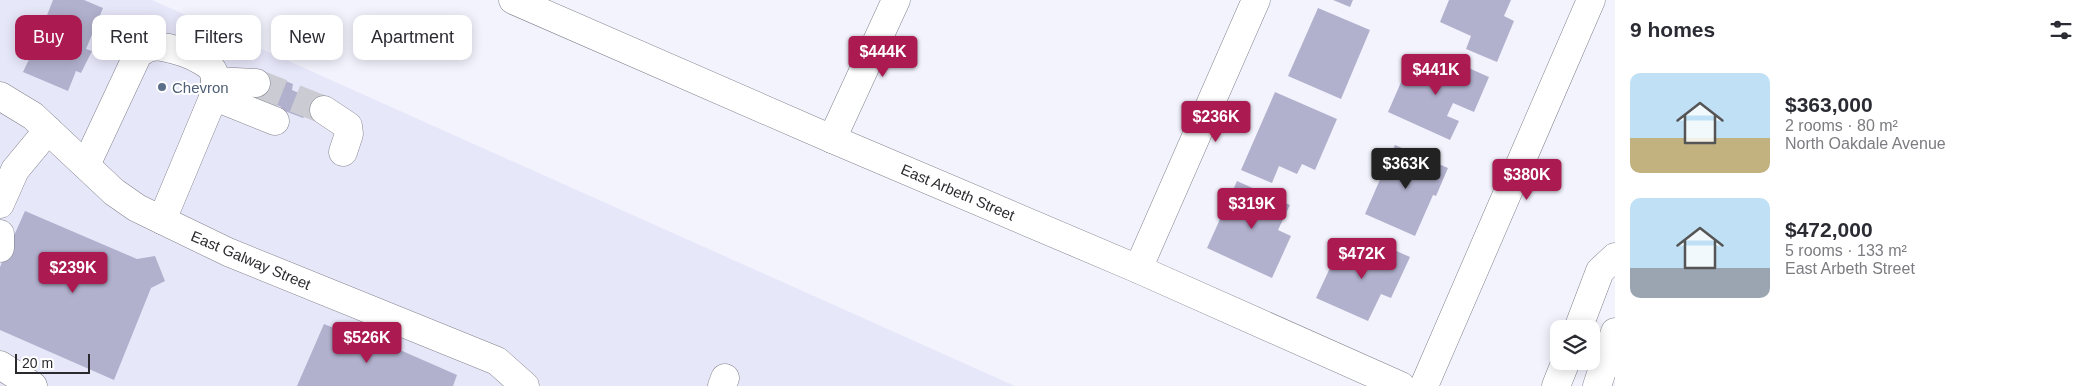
<!DOCTYPE html>
<html lang="en">
<head>
<meta charset="utf-8">
<style>
	:root { --surface:#fff; --page:#f2f2f3; --text:#2b2b33; --muted:#7c7c81; --accent:#ab1a51 }
	body { margin:0; font-family:Helvetica,sans-serif; background:var(--page); color:var(--text); height:100vh; display:flex; flex-direction:column; font-size:19px; white-space:nowrap }
	* { box-sizing:border-box; margin:0 }
	p { font-size:16px; color:var(--muted) }
	.icon { flex:none; width:28px; height:28px; fill:none; stroke:currentColor; stroke-width:2; stroke-linecap:round; stroke-linejoin:round }
	.map { position:relative; flex:1; overflow:hidden }
	.drawer { display:flex; flex-direction:column; background:var(--surface); width:475px }
	.drawer>* { flex:none }
	.banner { position:absolute; left:15px; top:15px; width:475px; height:45px; display:flex; gap:10px }
	.tools { position:absolute; left:1550px; top:320px; display:grid; gap:10px }
	.tools a { display:grid; place-items:center; width:50px; height:50px; border-radius:10px; background:var(--surface); box-shadow:0 2px 12px #0003; font-size:25px }
	.scale { position:absolute; left:15px; bottom:12px; width:75px; box-sizing:border-box; padding-left:5px; border:2px solid #2a2a2e; border-top:0; font-size:14px; line-height:18px; white-space:nowrap; color:#2a2a2e; -webkit-text-stroke:4px #fff; paint-order:stroke }
	.price { position:absolute; translate:-50% -42px; padding:0 11px; border-radius:5px; background:var(--accent); color:#fff; font-size:16px; line-height:32px; filter:drop-shadow(0 1px 2px #0008) }
	.price::after { content:''; position:absolute; left:50%; top:30px; width:15px; height:11px; margin-left:-8px; background:inherit; clip-path:polygon(0 0,100% 0,50% 100%) }
	.price.active { background:#222; color:#fff }
	ul { padding:0; list-style:none }
	li { display:flex; align-items:center; gap:15px; height:125px; padding:0 15px }
	li span { display:grid; place-items:center; flex:none; width:140px; height:100px; border-radius:10px; color:#555 }
	li>.icon { margin-inline-start:auto }
	span .icon { width:60px; height:60px; fill:#fffc; stroke-width:1 }
	li b { font-size:21px }
	h2 { display:flex; justify-content:space-between; align-items:center; height:60px; padding:0 15px; font-size:21px }
	.pill { padding:0 18px; border-radius:10px; background:var(--surface); box-shadow:0 2px 12px #0003; font-size:18px; line-height:45px }
	.pill.active { background:var(--accent); color:#fff }
	main { display:flex; flex:1; min-height:0 }
	.map>svg:first-child { display:block }
</style>
</head>
<body>
<main>
<div class="map">
<svg width="1615" height="386" viewBox="0 0 1615 386">
	<rect width="100%" height="100%" fill="#f3f3fe"/>
	<path fill="#e7e7fa" d="M0,0H152L1015,386H0Z"/>
	<g fill="#b1b1ce">
		<path d="M53,0H84L103,8L86,49L92,51L81,73L76,71L68,91L23,72L32,53L25,50L36,28H42Z"/>
		<path d="M1333,0H1353L1350,7Z"/>
		<path d="M1449,0H1511L1504,16L1514,21L1497,62L1466,49L1471,36L1440,22Z"/>
		<path d="M1318,8L1370,30L1341,99L1288,76Z"/>
		<path d="M1412,57L1459,78L1464,66L1489,77L1474,112L1453,103L1447,116L1459,121L1450,140L1388,112Z"/>
		<path d="M261,71L293,84L292,90L310,98L313,93L329,99L320,121L305,116L303,118L282,110L281,107L266,100L264,102L252,96Z"/>
		<path d="M1275,92L1337,119L1315,170L1302,164L1297,174L1279,166L1272,183L1241,170Z"/>
		<path d="M1395,145L1448,168L1436,196L1433,195L1415,236L1365,214Z"/>
		<path d="M1237,181L1290,205L1278,230L1291,236L1272,278L1207,248Z"/>
		<path d="M25,211L137,259L155,256L165,281L151,288L114,380L0,330V267Z"/>
		<path d="M1342,242L1379,259L1385,246L1410,257L1391,298L1381,294L1368,321L1316,298Z"/>
		<path d="M324,324L361,339L363,338L373,342L375,339L457,375L453,386H297Z"/>
	</g>
	<g fill="none" stroke-linecap="round" stroke-linejoin="round">
		<path stroke="#cbcbd4" stroke-width="28" stroke-dasharray="28 14" stroke-linecap="butt" d="M256,83L324,110"/>
		<defs>
			<g id="minor">
				<path d="M513,0L832,139L1138,269L1401,386"/>
				<path d="M215,81L256,83"/>
				<path d="M0,96L33,116L114,192L137,208L228,252L497,361L525,386"/>
				<path d="M213,96L275,121"/>
				<path d="M324,110L348,126L349,134L343,152"/>
				<path d="M832,139L896,0"/>
				<path d="M86,165L138,54C142,52 147,47 152,47C165,44 206,58 213,71C217,79 214,90 213,98L162,220"/>
				<path d="M0,204L15,170L48,130"/>
				<path d="M0,234V248"/>
				<path d="M1138,269L1256,0"/>
				<path d="M1578,329L1600,271L1615,257"/>
				<path d="M0,365L33,386"/>
				<path d="M722,386L725,378"/>
				<path d="M1424,386L1591,0"/>
				<path d="M1556,386L1566,361"/>
				<path d="M1597,386L1615,332"/>
			</g>
		</defs>
		<use href="#minor" stroke="#81828c" stroke-width="29"/>
		<use href="#minor" stroke="#fff" stroke-width="28"/>
	</g>
	<circle fill="#5c6f8a" stroke="#fff" stroke-width="2" cx="162" cy="87" r="5"/>
	<g text-anchor="middle" dominant-baseline="central" stroke-width="4" stroke-linejoin="round" paint-order="stroke">
		<g font-size="15" fill="#4e5e75" stroke="#fff" text-anchor="start">
			<text x="172" y="87">Chevron</text>
		</g>
		<g font-size="15" fill="#2a2a2e" stroke="#fff">
			<text transform="translate(958 192) rotate(23)">East Arbeth Street</text>
			<text transform="translate(251 260) rotate(23)">East Galway Street</text>
		</g>
	</g>
</svg>
<div class="tools">
<a><svg class="icon" aria-label="layers" viewBox="0 0 24 24"><path d="M12 4l9 5-9 5-9-5zM3 14l9 5 9-5"/></svg></a>
</div>
<div class="scale">20 m</div>
<b class="price" style="left:883px;top:78px">$444K</b>
<b class="price" style="left:1436px;top:96px">$441K</b>
<b class="price" style="left:1216px;top:143px">$236K</b>
<b class="price active" style="left:1406px;top:190px">$363K</b>
<b class="price" style="left:1527px;top:201px">$380K</b>
<b class="price" style="left:1252px;top:230px">$319K</b>
<b class="price" style="left:1362px;top:280px">$472K</b>
<b class="price" style="left:73px;top:294px">$239K</b>
<b class="price" style="left:367px;top:364px">$526K</b>
<div class="banner">
<a class="pill active">Buy</a>
<a class="pill">Rent</a>
<a class="pill">Filters</a>
<a class="pill">New</a>
<a class="pill">Apartment</a>
</div>
</div>
<section class="drawer">
<h2>9 homes<svg class="icon" aria-label="filters" viewBox="0 0 24 24"><path d="M4 7h16M4 17h16"/><circle cx="9" cy="7" r="2"/><circle cx="15" cy="17" r="2"/></svg></h2>
<ul>
<li><span style="background:linear-gradient(#bfe0f5 65%,#c2b280 0)"><svg class="icon" aria-label="home" viewBox="0 0 24 24"><path d="M3 11l9-7 9 7M6 9v11h12V9"/></svg></span><div><b>$363,000</b><p>2 rooms · 80 m²</p><p>North Oakdale Avenue</p></div></li>
<li><span style="background:linear-gradient(#bfe0f5 70%,#9aa5b1 0)"><svg class="icon" aria-label="home" viewBox="0 0 24 24"><path d="M3 11l9-7 9 7M6 9v11h12V9"/></svg></span><div><b>$472,000</b><p>5 rooms · 133 m²</p><p>East Arbeth Street</p></div></li>
</ul>
</section>
</main>
</body>
</html>
